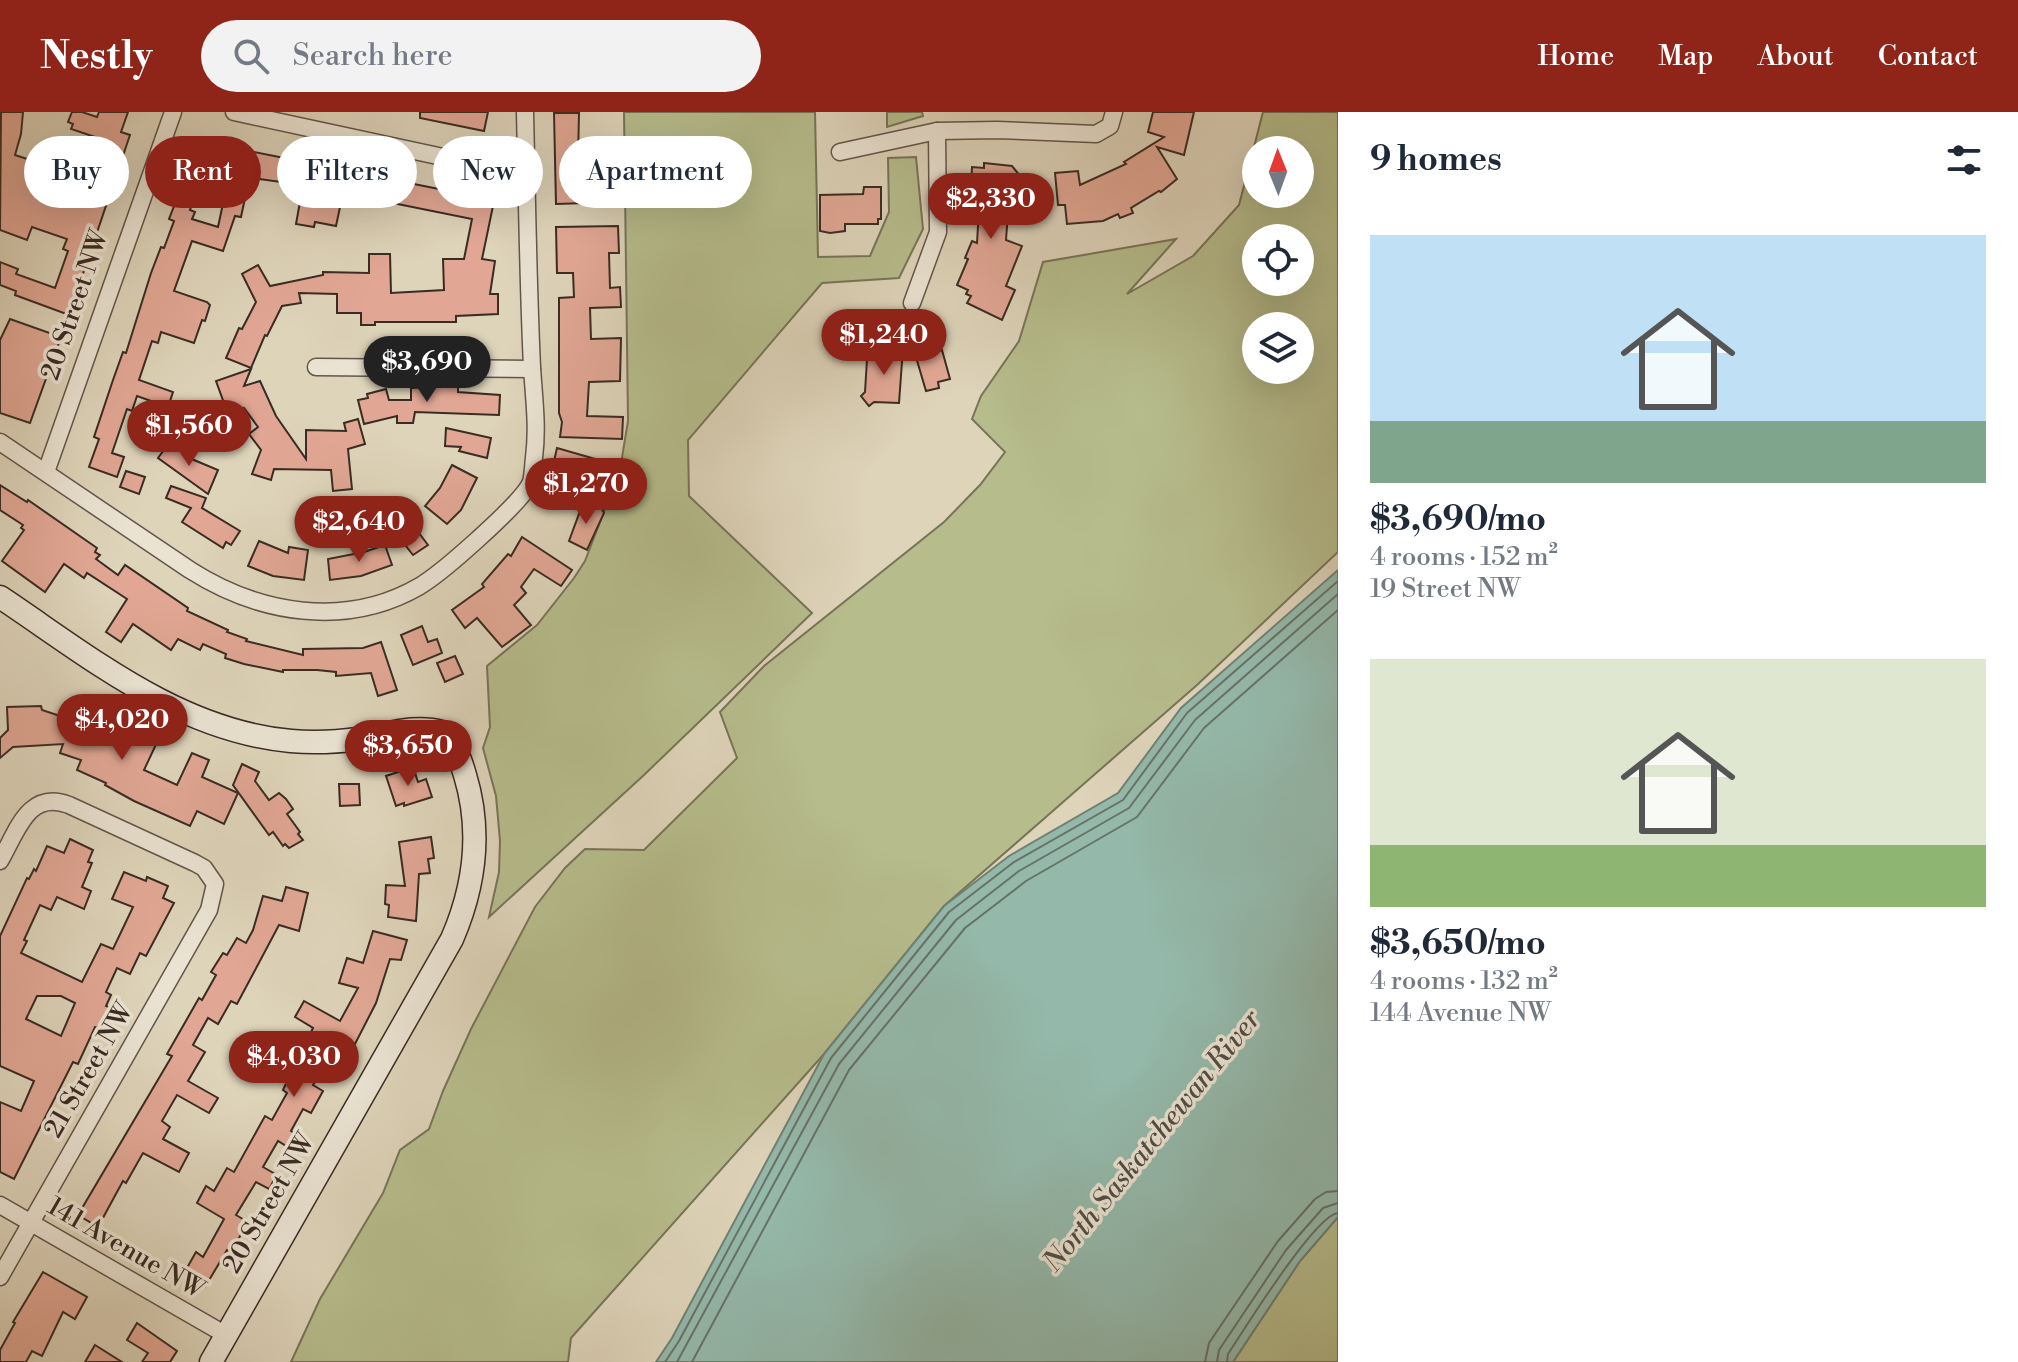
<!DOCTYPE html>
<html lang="en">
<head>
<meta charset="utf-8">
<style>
	:root { --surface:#fff; --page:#f2f2f3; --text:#1f2937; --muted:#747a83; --accent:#8f2418 }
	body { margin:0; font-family:"Libre Bodoni",serif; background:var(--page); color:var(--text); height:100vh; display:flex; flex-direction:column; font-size:30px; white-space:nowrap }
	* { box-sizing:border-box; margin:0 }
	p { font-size:26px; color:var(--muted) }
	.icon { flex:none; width:44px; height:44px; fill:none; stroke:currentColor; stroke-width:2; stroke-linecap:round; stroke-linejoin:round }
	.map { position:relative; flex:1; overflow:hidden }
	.drawer { display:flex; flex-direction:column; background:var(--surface); width:680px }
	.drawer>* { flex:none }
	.guide { position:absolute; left:24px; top:24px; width:760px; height:72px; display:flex; gap:16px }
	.needle { width:52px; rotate:359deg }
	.buttons { position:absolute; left:1242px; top:24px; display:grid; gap:16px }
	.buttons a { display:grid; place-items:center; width:72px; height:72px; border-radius:50%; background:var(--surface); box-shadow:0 8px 32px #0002; font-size:40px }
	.price { position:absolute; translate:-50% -68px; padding:0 18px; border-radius:28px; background:var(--accent); color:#fff; font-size:26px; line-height:52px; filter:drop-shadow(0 2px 4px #0008) }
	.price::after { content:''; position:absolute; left:50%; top:48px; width:24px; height:18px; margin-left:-12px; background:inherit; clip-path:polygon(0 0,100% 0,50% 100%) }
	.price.selected { background:#222; color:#fff }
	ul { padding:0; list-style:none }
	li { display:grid; align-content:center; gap:16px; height:424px; padding:0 32px }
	li span { display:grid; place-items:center; height:248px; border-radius:0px; color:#555 }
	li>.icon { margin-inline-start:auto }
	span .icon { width:144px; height:144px; fill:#fffc; stroke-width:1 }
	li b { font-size:34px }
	h2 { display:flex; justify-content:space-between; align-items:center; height:96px; padding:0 32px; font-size:34px }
	.pill { padding:0 28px; border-radius:36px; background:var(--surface); box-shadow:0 8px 32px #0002; font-size:28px; line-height:72px }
	.pill.selected { background:var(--accent); color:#fff }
	header { display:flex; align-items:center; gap:48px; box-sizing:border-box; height:112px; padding:0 40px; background:var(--accent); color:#fff }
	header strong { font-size:38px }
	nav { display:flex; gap:44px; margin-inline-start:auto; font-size:28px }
	.search { width:560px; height:72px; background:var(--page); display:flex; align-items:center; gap:20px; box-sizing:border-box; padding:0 28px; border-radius:44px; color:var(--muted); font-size:30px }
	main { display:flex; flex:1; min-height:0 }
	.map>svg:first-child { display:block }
</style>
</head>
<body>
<header>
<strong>Nestly</strong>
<div class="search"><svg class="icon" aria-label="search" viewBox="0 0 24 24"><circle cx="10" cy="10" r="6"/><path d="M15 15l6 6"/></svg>Search here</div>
<nav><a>Home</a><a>Map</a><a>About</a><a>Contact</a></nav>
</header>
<main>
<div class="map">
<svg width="1338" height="1250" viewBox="0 0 1338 1250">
	<rect width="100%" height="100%" fill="#ded4ba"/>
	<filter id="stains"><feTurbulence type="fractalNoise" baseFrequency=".0025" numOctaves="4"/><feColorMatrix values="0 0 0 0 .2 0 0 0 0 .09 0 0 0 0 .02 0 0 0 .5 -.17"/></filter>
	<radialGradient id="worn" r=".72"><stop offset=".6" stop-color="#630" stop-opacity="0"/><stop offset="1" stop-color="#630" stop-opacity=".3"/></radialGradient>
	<g fill="#b6bc8c" stroke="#787458" stroke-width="2" fill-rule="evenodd">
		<path d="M624,0H815L818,145L870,144L889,100L888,46L916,45L923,117L899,166L822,171L688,328L689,384L812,501L644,663L489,805L499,760L500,729L496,684L483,636L490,615L487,554L537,513L574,466L585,449L620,358L628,309Z"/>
		<path d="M887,0H922L923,4L887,15Z"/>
		<path d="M1263,0H1338V440L1197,573L944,794L824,942L571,1226L568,1250H291L320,1187L383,1081L400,1038L429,1017L443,979L471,917L535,795L565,756L585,737L644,738L737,646L720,600L764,554L944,410L980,373L1005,340L972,307L981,284L1019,229L1043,150L1176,127L1127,182L1193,144L1239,93ZM1256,38H1300V82H1256ZM1256,126H1300V170H1256ZM1256,214H1300V258H1256Z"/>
		<path d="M1338,1105V1250H1233L1300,1149Z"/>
	</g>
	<path fill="#94b9ab" stroke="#708075" stroke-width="2" d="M1338,458V1105L1300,1149L1233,1250H656L672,1226L824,942L944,794L1009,744L1118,681L1181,596Z"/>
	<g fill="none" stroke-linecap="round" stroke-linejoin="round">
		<g stroke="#677267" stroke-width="2">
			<path d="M665,1250L679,1229L831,946L949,800L1014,750L1123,688L1187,601L1338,469"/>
			<path d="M677,1250L839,952L956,808L1019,759L1129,696L1195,608L1338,482"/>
			<path d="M692,1250L849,958L965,816L1026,769L1137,705L1204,616L1338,498"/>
			<path d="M1205,1250L1209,1231L1278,1129L1315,1087L1326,1080L1338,1079"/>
			<path d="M1217,1250L1219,1238L1286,1138L1323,1096L1338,1091"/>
			<path d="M1227,1250L1228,1242C1244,1218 1315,1103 1338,1101"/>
		</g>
	</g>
	<g fill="#e1a794" stroke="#3a2b23" stroke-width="2" fill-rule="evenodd">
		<path d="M1,0H23L21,22L15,43L52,55L49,62L85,75L101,27L71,17L73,12L68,10L72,0H82L97,5L99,0H128L121,20L130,23L69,203L15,183L16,179L0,173V150L18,157L16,162L55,176L68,139L63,137L67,127L32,115L27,128L0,118Z"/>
		<path d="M420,0H488L484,19L420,6Z"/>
		<path d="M1153,0H1194L1184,43L1157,35L1177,67L1161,80L1159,79L1131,96L1133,101L1120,106L1118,102L1103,109L1067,112L1065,93H1058L1055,61L1078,59L1080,73L1126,52L1124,50L1164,25L1148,20Z"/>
		<path d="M554,1H579L578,49L616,48L618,90L556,92Z"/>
		<path d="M190,33L222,39L223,34L320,53L319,57L344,63L345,59L364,62L464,82L463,87L493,94L482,147L495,149L490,182H498V202L456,204V210H375V213H361V201H337V182L299,181L301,191L282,194L267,224L265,223L251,256L226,246L239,216L242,217L256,190L242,162L258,153L270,174L323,163V160L369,161V142H390L391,181L444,178L443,147H464L472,107L343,81L336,114L315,110L314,115L296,112L303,73L253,66L254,63L213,54L211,66L201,64L190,98L195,100L192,107L218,115L225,82L245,86L241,105L235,104L223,139L192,129L174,179L207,190L210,193L205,209L202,208L194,231L161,220L158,231L152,229L139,268L173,280L168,295L137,284L132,299L127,297L112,341L124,345L117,365L89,355L99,327L94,325L113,268L123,240L126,241L151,161L161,135L164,136L174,109L169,107L178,84L174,83L180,66L184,67Z"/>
		<path d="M984,51L1012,54L1025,70L1014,69V73H1010L1006,128L1022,134L1006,174L1015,178L1002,208L967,191L971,184L966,182L968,178L957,173L968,147L965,146L972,129L977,131L979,97H970L972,55L984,56Z"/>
		<path d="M864,75H881V107H878V112H845V119L830,121L820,119V83L863,82Z"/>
		<path d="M618,114L619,141H609L610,176L620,175L621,195L590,196L591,227L621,226L620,269L589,270L587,304L623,305L622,327L560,325L562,310L559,301V186L574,185L573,161H557L556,115Z"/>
		<path d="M10,207L61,225L30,311L0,301V228Z"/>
		<path d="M933,229L936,240L942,238L950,267L938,270L939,276L926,279L913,235Z"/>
		<path d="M881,235L903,236L899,291L874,290L869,294L861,284L865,280L867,247L881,248Z"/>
		<path d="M251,257L244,274L260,269L276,304L306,347V318L346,319L344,311L358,307L365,332L348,337L352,377L333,379L331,358L274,357L271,368L252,362L261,338L249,322L258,315L244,296L228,302L216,269Z"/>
		<path d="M432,275H458V280L500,283L499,303L415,300L413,311H397V304L364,312L358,288L368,286L367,282L386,277L389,288H411V276Z"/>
		<path d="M446,316L491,326L487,346L459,339L461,335L445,334Z"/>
		<path d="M169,331L194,348L218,358L208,382L158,346Z"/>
		<path d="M557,336L616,353L610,374L552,358Z"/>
		<path d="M452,353L477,366L461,398L447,412L425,394L440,376Z"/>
		<path d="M126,359L145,365L139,382L120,375Z"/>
		<path d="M0,373L27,390L28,388L97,436L95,440L100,443L96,447L118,463L125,453L188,496L187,499L228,518L227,520L247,527L246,529L303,543V537L363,536L381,530L397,578L378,584L371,561L336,564V560L317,558H283V560L244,552L225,546L226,542L203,532L200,538L178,527L171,538L133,512L121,530L106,520L127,487L87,461L84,466L64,452L45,480L2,449L24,418L21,416L23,413L0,398Z"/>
		<path d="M171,374L206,386L202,396L240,419L231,433L226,430L223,436L182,410L191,396L166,386Z"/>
		<path d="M583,391L602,397L604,401L587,438L569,429Z"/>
		<path d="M409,408L428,433L413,443L394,419Z"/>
		<path d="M522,425L572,458L561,474L534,457L521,475L526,481L514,493L531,513L502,535L477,506L465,516L452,498L484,475L482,472L508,442L511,444Z"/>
		<path d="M259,429L288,441L289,435L308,438L304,468L273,464L248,454Z"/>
		<path d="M385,433L392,453L361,464L330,468L328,447L364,440Z"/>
		<path d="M422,514L428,530L437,527L442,541L413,553L401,523Z"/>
		<path d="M455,544L463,562L445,570L437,551Z"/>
		<path d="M41,594L42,598L105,619L113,601L160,624L144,658L177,673L192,641L209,648L202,665L238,681L224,712L197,699L190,714L134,689L105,673L106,671L77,658L81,648L60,641L63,632L13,635L0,646V626L8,618L7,595Z"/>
		<path d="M242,652L259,660L255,669L269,688L279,681L286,687L293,697L287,702L300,720L298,722L303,728L289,736L285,732L283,734L273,720L269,723L233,673Z"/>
		<path d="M413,655L418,670L426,667L432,685L404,694V691L396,694L386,664Z"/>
		<path d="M339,672H359L360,693L340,694Z"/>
		<path d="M431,725L434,746L428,747L430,761L419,762L416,809L388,805L389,793L385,792L386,773L405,774L399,730Z"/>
		<path d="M70,727L93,738L88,750L92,751L82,775L91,779L84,797L57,785L51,798L40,793L24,828L27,829L21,841L82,870L101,832L113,837L133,795L112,787L124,760L146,769L147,765L168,774L163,786L174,791L146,844L140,841L130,862L117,856L106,880L111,883L106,894L111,896L101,918L95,915L78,952L73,950L14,1067L0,1060V990L21,999L34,969L0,954V824L27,766L29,767L34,757L36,759L47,734L64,741ZM37,884H61L75,891L61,924L26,907Z"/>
		<path d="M286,775L308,781L299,819L279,813L237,892L231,889L218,912L208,906L193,933L205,940L188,969L218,986L209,1001L177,983L162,1009L170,1015L163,1027L189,1041L179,1060L143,1041L126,1071L123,1069L98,1115L78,1103L172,944L167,942L199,886L202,888L216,863L211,860L223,841L227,843L237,826L246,831L253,818L263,784L282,789Z"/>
		<path d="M373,819L407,828L401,848L390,847L376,891L355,932L344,926L313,973L323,979L311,1001L303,997L291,1019L299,1024L291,1037L278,1029L263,1055L277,1063L269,1077L256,1070L236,1103L248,1110L231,1140L227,1138L205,1175L183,1163L196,1140L203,1145L224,1107L197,1091L206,1074L214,1079L227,1056L234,1060L265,1004L272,1008L287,981L283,978L313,916L295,905L304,889L340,909L358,876L339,871L347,846L363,851Z"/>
		<path d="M43,1160L87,1185L75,1207L63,1200L42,1244L32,1239L26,1250H0V1238L15,1211L13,1210Z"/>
		<path d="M137,1211L177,1239L170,1250H142L148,1241L127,1228Z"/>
		<path d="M95,1233L122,1250H85Z"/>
	</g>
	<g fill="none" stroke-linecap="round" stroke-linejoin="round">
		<defs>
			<g id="street">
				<path d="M234,0L526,63"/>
				<path d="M840,40L937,19L997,18L1096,22L1110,14L1114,0"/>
				<path d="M912,191L938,120L937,19"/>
				<path d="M316,255L532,257"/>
				<path d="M0,330L190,458C259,502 346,517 420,474C441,461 459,444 477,428C489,417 525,385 531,370C533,363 533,354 534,346C538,314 534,288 532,255C528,170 527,85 525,0"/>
				<path d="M46,360L173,0"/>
				<path d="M0,749C17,720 28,677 69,693L195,751L204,756L215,772L209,798L0,1165"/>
				<path d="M0,1093L226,1223"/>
			</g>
			<path id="secondary" d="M0,485C90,545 179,619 291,629C313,631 336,630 358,627C386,623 414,612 442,620C455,632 460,646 465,663C482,719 475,774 452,827L211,1250"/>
		</defs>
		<use href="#street" stroke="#635549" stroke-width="19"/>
		<use href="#secondary" stroke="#3a2b23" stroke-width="25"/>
		<use href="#street" stroke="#eae3d2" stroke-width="16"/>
		<use href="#secondary" stroke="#eae3d2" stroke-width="22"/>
	</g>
	<g text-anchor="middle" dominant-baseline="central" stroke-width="7" stroke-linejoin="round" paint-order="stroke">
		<g font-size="26" fill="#3a2b23" stroke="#eae3d2">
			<text transform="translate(75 193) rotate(-71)">20 Street NW</text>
			<text transform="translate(89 958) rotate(-60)">21 Street NW</text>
			<text transform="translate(269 1091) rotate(-60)">20 Street NW</text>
			<text transform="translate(126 1136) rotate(30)">141 Avenue NW</text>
		</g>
		<g font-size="28" font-style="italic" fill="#504e45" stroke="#eae3d2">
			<text transform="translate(1152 1029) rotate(-51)">North Saskatchewan River</text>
		</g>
	</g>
	<rect width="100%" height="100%" filter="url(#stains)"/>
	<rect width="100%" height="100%" fill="url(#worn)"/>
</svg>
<div class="buttons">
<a><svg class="needle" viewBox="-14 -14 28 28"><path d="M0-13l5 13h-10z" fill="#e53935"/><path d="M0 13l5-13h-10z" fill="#747a83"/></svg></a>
<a><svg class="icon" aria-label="locate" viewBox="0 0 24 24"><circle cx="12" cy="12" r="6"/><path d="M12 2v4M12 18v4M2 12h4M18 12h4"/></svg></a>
<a><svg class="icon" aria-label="layers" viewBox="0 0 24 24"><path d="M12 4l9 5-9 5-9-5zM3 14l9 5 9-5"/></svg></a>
</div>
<b class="price" style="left:991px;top:129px">$2,330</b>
<b class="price" style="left:884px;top:265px">$1,240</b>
<b class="price selected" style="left:427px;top:292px">$3,690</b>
<b class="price" style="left:189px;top:356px">$1,560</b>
<b class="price" style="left:586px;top:414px">$1,270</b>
<b class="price" style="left:359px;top:452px">$2,640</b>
<b class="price" style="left:122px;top:650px">$4,020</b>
<b class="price" style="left:408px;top:676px">$3,650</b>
<b class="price" style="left:294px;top:987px">$4,030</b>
<div class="guide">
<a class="pill">Buy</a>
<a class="pill selected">Rent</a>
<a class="pill">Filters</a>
<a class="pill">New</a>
<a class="pill">Apartment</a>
</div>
</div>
<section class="drawer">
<h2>9 homes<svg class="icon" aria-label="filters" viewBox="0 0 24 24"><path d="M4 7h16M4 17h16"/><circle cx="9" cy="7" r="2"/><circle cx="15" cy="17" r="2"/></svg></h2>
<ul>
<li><span style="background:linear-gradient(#bfe0f5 75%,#7fa58c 0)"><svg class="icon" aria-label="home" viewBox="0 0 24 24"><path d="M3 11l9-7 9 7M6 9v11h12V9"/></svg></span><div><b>$3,690/mo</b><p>4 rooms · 152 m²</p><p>19 Street NW</p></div></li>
<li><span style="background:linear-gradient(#dfe7d0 75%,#8fb573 0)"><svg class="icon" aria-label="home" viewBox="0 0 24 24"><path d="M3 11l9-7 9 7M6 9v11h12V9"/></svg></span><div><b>$3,650/mo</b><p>4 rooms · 132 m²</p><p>144 Avenue NW</p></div></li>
</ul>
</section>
</main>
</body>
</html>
